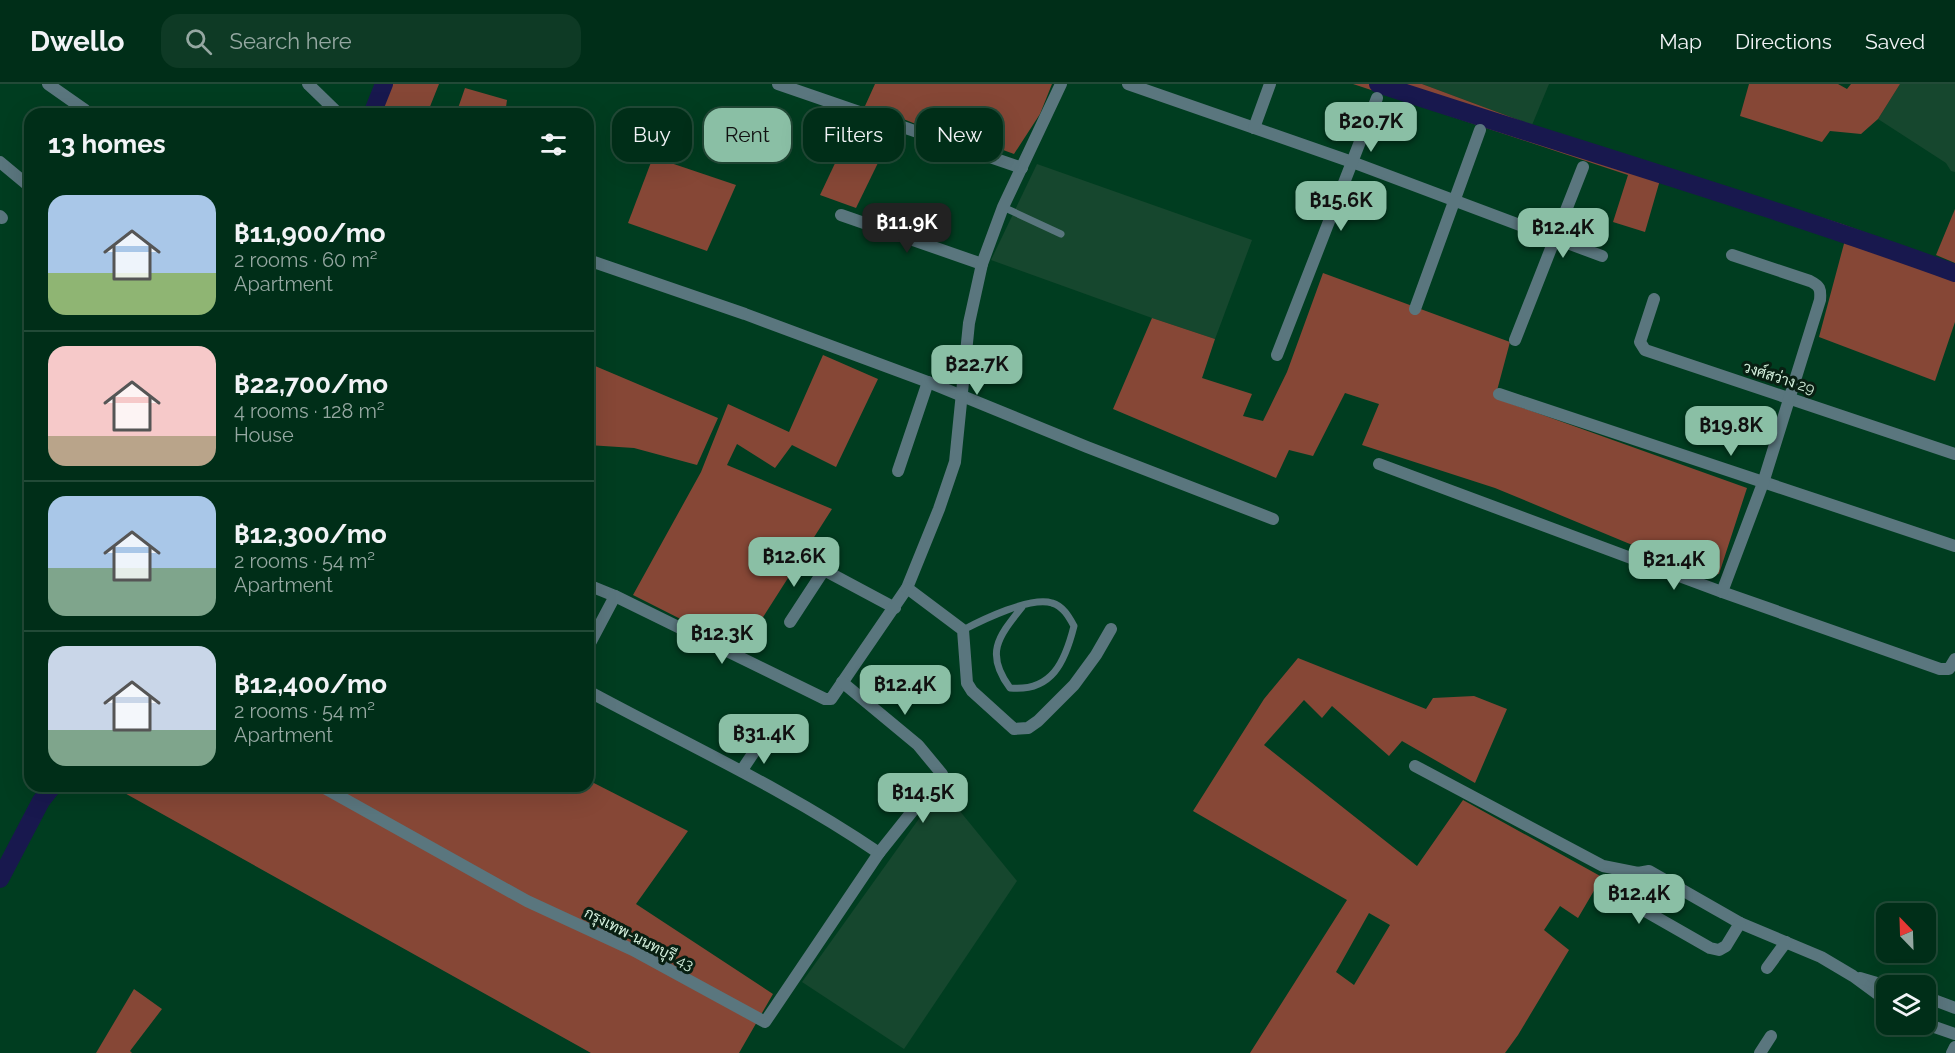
<!DOCTYPE html>
<html lang="en">
<head>
<meta charset="utf-8">
<style>
	:root { --surface:#002e18; --page:#0e3a25; --text:#f1f3f6; --muted:#95a8a2; --line:#224a37; --accent:#8abfa5 }
	body { margin:0; font-family:Raleway,Sarabun,sans-serif; background:var(--page); color:var(--text); height:100vh; display:flex; flex-direction:column; font-size:22px; white-space:nowrap }
	* { box-sizing:border-box; margin:0 }
	p { font-size:20px; color:var(--muted) }
	.icon { flex:none; width:33px; height:33px; fill:none; stroke:currentColor; stroke-width:2; stroke-linecap:round; stroke-linejoin:round }
	.map { position:relative; flex:1; overflow:hidden }
	.panel { position:absolute; left:24px; top:24px; width:570px; height:684px; display:flex; flex-direction:column; background:var(--surface); border-radius:18px; box-shadow:0 6px 24px #0002,0 0 0 2px var(--line) }
	.panel>* { flex:none }
	.guide { position:absolute; left:612px; top:24px; width:570px; height:54px; display:flex; gap:12px }
	.needle { width:39px; rotate:337deg }
	.tools { position:absolute; left:1876px; top:819px; display:grid; gap:12px }
	.tools a { display:grid; place-items:center; width:60px; height:60px; border-radius:12px; background:var(--surface); box-shadow:0 6px 24px #0002,0 0 0 2px var(--line); font-size:30px }
	.price { position:absolute; translate:-50% -51px; padding:0 14px; border-radius:12px; background:var(--accent); color:#111; font-size:20px; line-height:39px; filter:drop-shadow(0 2px 3px #0008) }
	.price::after { content:''; position:absolute; left:50%; top:36px; width:18px; height:14px; margin-left:-9px; background:inherit; clip-path:polygon(0 0,100% 0,50% 100%) }
	.price.active { background:#222; color:#fff }
	ul { padding:0; list-style:none }
	li { display:flex; align-items:center; gap:18px; height:150px; padding:0 24px }
	li+li { border-top:2px solid var(--line) }
	li span { display:grid; place-items:center; flex:none; width:168px; height:120px; border-radius:18px; color:#555 }
	li>.icon { margin-inline-start:auto }
	span .icon { width:72px; height:72px; fill:#fffc; stroke-width:1 }
	li b { font-size:26px }
	h2 { display:flex; justify-content:space-between; align-items:center; height:72px; padding:0 24px; font-size:26px }
	.tag { padding:0 21px; border-radius:18px; background:var(--surface); box-shadow:0 6px 24px #0002,0 0 0 2px var(--line); font-size:21px; line-height:54px }
	.tag.active { background:var(--accent); color:#111 }
	header { display:flex; align-items:center; gap:36px; box-sizing:border-box; height:84px; padding:0 30px; background:var(--surface); border-bottom:2px solid var(--line) }
	header strong { font-size:28px }
	nav { display:flex; gap:33px; margin-inline-start:auto; font-size:21px }
	.search { width:420px; height:54px; background:var(--page); display:flex; align-items:center; gap:15px; box-sizing:border-box; padding:0 21px; border-radius:18px; color:var(--muted); font-size:22px }
	.map>svg:first-child { display:block }
</style>
</head>
<body>
<header>
<strong>Dwello</strong>
<div class="search"><svg class="icon" aria-label="search" viewBox="0 0 24 24"><circle cx="10" cy="10" r="6"/><path d="M15 15l6 6"/></svg>Search here</div>
<nav><a>Map</a><a>Directions</a><a>Saved</a></nav>
</header>
<div class="map">
<svg width="1955" height="969" viewBox="0 0 1955 969">
	<rect width="100%" height="100%" fill="#003d20"/>
	<g fill="#16472e">
		<path d="M1422,0H1549L1532,41Z"/>
		<path d="M1900,0H1955V88L1951,87L1946,79L1878,35Z"/>
		<path d="M1037,80L1252,156L1215,255L1152,234L991,176Z"/>
		<path d="M941,704L1017,797L904,965L802,898Z"/>
	</g>
	<g fill="#864736" fill-rule="evenodd">
		<path d="M390,0H439L427,30H377Z"/>
		<path d="M875,0H1052L1040,30L1014,70L949,46L943,51L881,26L865,22Z"/>
		<path d="M1353,0H1422L1548,47L1842,140L1955,181V238L1935,297L1819,253L1845,156L1660,96L1645,148L1613,138L1628,91Z"/>
		<path d="M1749,0H1838L1847,5L1851,0H1900L1878,35L1861,50L1830,47L1822,58L1740,32Z"/>
		<path d="M465,4L507,16L505,30H456Z"/>
		<path d="M855,37L893,48L856,124L820,111Z"/>
		<path d="M653,73L736,101L707,167L628,139Z"/>
		<path d="M1955,125V179L1936,171Z"/>
		<path d="M1323,189L1510,258L1495,314L1747,404L1719,490L1707,492L1495,404L1362,361L1379,320L1345,309L1313,372L1289,366L1276,394L1113,325L1152,234L1215,255L1202,294L1252,310L1243,332L1263,337L1287,288Z"/>
		<path d="M823,271L878,295L836,383L792,361L775,384L737,360L727,381L832,425L742,566L633,511L701,388L728,320L789,348Z"/>
		<path d="M588,279L718,334L697,381L634,364L588,361Z"/>
		<path d="M1298,574L1426,625L1433,614L1474,612L1507,625L1475,699L1402,657L1389,672L1332,622L1322,634L1304,616L1264,661L1417,782L1463,716L1602,793L1578,834L1560,822L1544,846L1569,866L1518,951L1505,969H1250L1347,816L1193,727L1264,615ZM1369,829L1390,841L1354,901L1336,888Z"/>
		<path d="M588,696L688,747L636,820L773,910L739,969H591L112,702H588Z"/>
		<path d="M134,905L162,925L130,967L132,969H96Z"/>
	</g>
	<g fill="none" stroke-linecap="round" stroke-linejoin="round">
		<g stroke="#18184e" stroke-width="18">
			<path d="M1378,0C1570,63 1765,120 1955,189"/>
			<path d="M372,30L384,0"/>
			<path d="M0,795L41,717L53,702"/>
		</g>
		<g stroke="#5a767e" stroke-width="7">
			<path d="M1003,123L1061,150"/>
			<path d="M963,546C982,536 1031,512 1052,519C1063,522 1069,533 1074,542C1065,578 1052,608 1010,604C984,569 999,552 1022,523"/>
		</g>
		<g stroke="#5a767e" stroke-width="12">
			<path d="M48,0L85,26"/>
			<path d="M308,0L339,30"/>
			<path d="M778,0L1022,84"/>
			<path d="M1128,0L1352,78L1602,172"/>
			<path d="M1254,44L1270,0"/>
			<path d="M0,78L30,103"/>
			<path d="M841,131L982,180"/>
			<path d="M0,132L2,134"/>
			<path d="M588,176L745,230L928,298L1087,363L1273,435"/>
			<path d="M1654,215L1640,258L1645,266L1955,370"/>
			<path d="M1415,225L1480,46"/>
			<path d="M1515,256L1583,83"/>
			<path d="M1277,271L1377,14"/>
			<path d="M1499,310L1955,462"/>
			<path d="M1379,380L1722,508L1940,585H1949L1955,575"/>
			<path d="M898,387L928,298"/>
			<path d="M809,478L895,524"/>
			<path d="M588,501L615,512L825,615H831L907,504L939,425L955,378L969,239L982,180L1003,123L1061,0"/>
			<path d="M907,504L963,546L967,599L972,607L1014,645L1028,644L1038,637L1074,601L1096,571L1111,545"/>
			<path d="M1722,508L1763,399L1820,216C1821,205 1820,202 1810,197L1732,171"/>
			<path d="M790,538L824,486"/>
			<path d="M588,563L615,512"/>
			<path d="M588,607C686,660 787,706 879,769"/>
			<path d="M1415,682L1603,782L1638,789L1649,787L1740,839L1821,873L1853,892L1887,917"/>
			<path d="M742,686L760,659"/>
			<path d="M321,702L527,817L633,866L765,938L879,769L942,690L918,661L842,598"/>
			<path d="M1638,789C1633,800 1625,809 1633,820L1710,864L1719,866L1726,862L1740,839"/>
			<path d="M1767,884L1786,858"/>
			<path d="M1860,894L1887,902"/>
			<path d="M1926,913L1955,924"/>
			<path d="M1926,940L1955,950"/>
			<path d="M1760,969L1771,952"/>
			<path d="M1952,969L1955,963"/>
		</g>
	</g>
	<g text-anchor="middle" dominant-baseline="central" stroke-width="6" stroke-linejoin="round" paint-order="stroke">
		<g font-size="15" fill="#d3efdc" stroke="#081f12">
			<text transform="translate(1779 294) rotate(18)">วงศ์สว่าง 29</text>
			<text transform="translate(639 855) rotate(27)">กรุงเทพ-นนทบุรี 43</text>
		</g>
	</g>
</svg>
<div class="tools">
<a><svg class="needle" viewBox="-14 -14 28 28"><path d="M0-13l5 13h-10z" fill="#e53935"/><path d="M0 13l5-13h-10z" fill="#95a8a2"/></svg></a>
<a><svg class="icon" aria-label="layers" viewBox="0 0 24 24"><path d="M12 4l9 5-9 5-9-5zM3 14l9 5 9-5"/></svg></a>
</div>
<b class="price" style="left:1371px;top:69px">฿20.7K</b>
<b class="price" style="left:1341px;top:148px">฿15.6K</b>
<b class="price active" style="left:907px;top:170px">฿11.9K</b>
<b class="price" style="left:1563px;top:175px">฿12.4K</b>
<b class="price" style="left:977px;top:312px">฿22.7K</b>
<b class="price" style="left:1731px;top:373px">฿19.8K</b>
<b class="price" style="left:794px;top:504px">฿12.6K</b>
<b class="price" style="left:1674px;top:507px">฿21.4K</b>
<b class="price" style="left:722px;top:581px">฿12.3K</b>
<b class="price" style="left:905px;top:632px">฿12.4K</b>
<b class="price" style="left:764px;top:681px">฿31.4K</b>
<b class="price" style="left:923px;top:740px">฿14.5K</b>
<b class="price" style="left:1639px;top:841px">฿12.4K</b>
<div class="guide">
<a class="tag">Buy</a>
<a class="tag active">Rent</a>
<a class="tag">Filters</a>
<a class="tag">New</a>
</div>
<section class="panel">
<h2>13 homes<svg class="icon" aria-label="filters" viewBox="0 0 24 24"><path d="M4 7h16M4 17h16"/><circle cx="9" cy="7" r="2"/><circle cx="15" cy="17" r="2"/></svg></h2>
<ul>
<li><span style="background:linear-gradient(#a9c7e8 65%,#8fb573 0)"><svg class="icon" aria-label="home" viewBox="0 0 24 24"><path d="M3 11l9-7 9 7M6 9v11h12V9"/></svg></span><div><b>฿11,900/mo</b><p>2 rooms · 60 m²</p><p>Apartment</p></div></li>
<li><span style="background:linear-gradient(#f6c9c9 75%,#b9a48a 0)"><svg class="icon" aria-label="home" viewBox="0 0 24 24"><path d="M3 11l9-7 9 7M6 9v11h12V9"/></svg></span><div><b>฿22,700/mo</b><p>4 rooms · 128 m²</p><p>House</p></div></li>
<li><span style="background:linear-gradient(#a9c7e8 60%,#7fa58c 0)"><svg class="icon" aria-label="home" viewBox="0 0 24 24"><path d="M3 11l9-7 9 7M6 9v11h12V9"/></svg></span><div><b>฿12,300/mo</b><p>2 rooms · 54 m²</p><p>Apartment</p></div></li>
<li><span style="background:linear-gradient(#c9d6e8 70%,#7fa58c 0)"><svg class="icon" aria-label="home" viewBox="0 0 24 24"><path d="M3 11l9-7 9 7M6 9v11h12V9"/></svg></span><div><b>฿12,400/mo</b><p>2 rooms · 54 m²</p><p>Apartment</p></div></li>
</ul>
</section>
</div>
</body>
</html>
